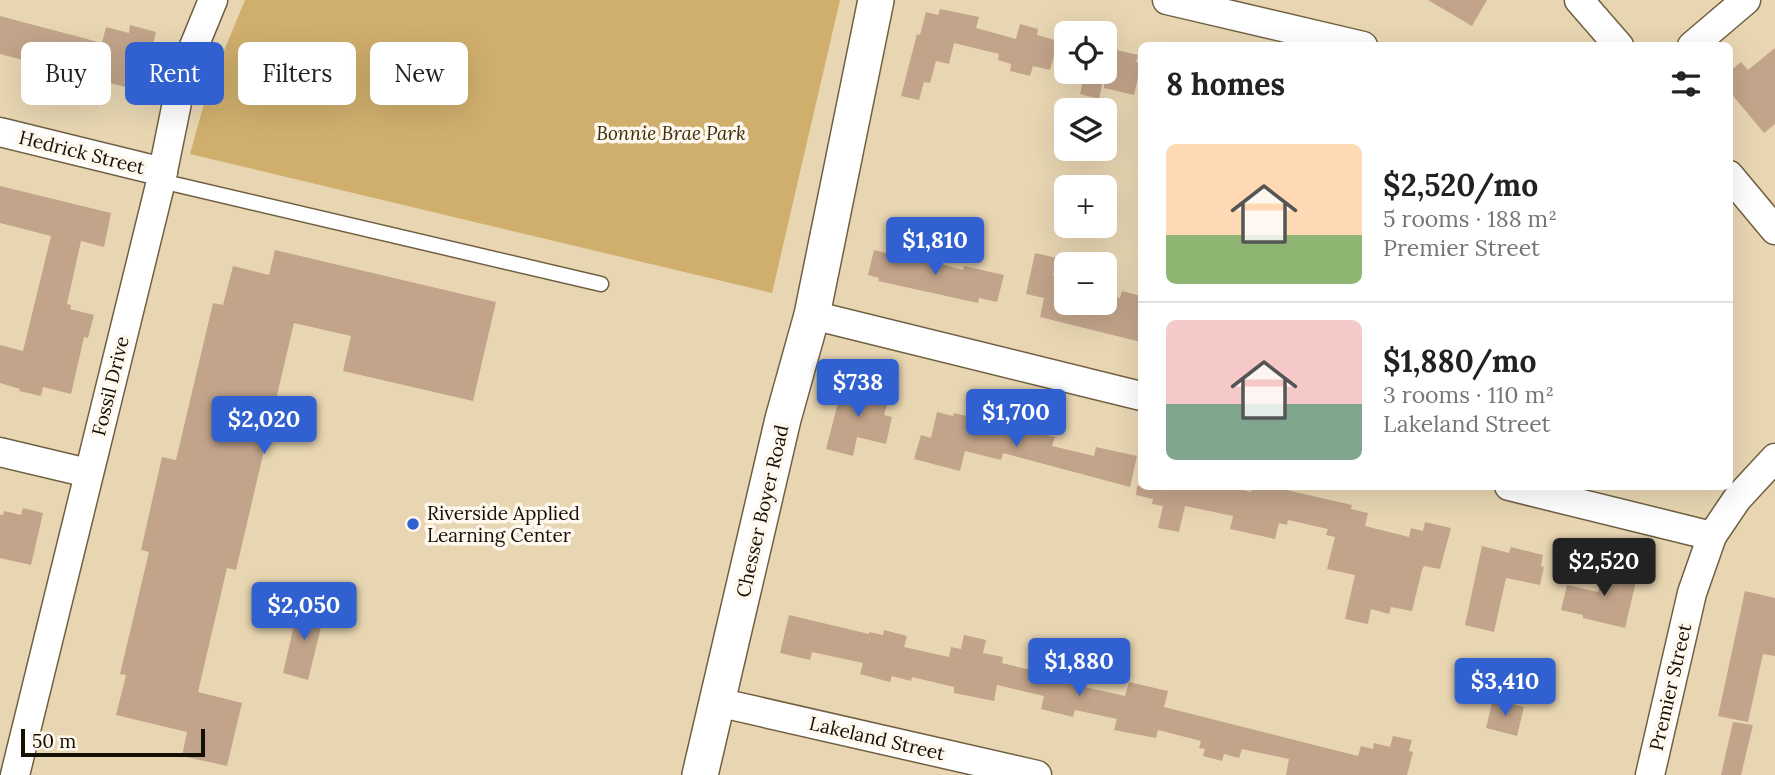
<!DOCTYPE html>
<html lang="en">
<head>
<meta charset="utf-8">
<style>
	:root { --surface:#fff; --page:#f2f2f2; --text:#222; --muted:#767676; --line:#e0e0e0; --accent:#3161d0 }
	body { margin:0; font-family:Lora,serif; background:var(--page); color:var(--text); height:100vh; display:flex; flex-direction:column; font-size:26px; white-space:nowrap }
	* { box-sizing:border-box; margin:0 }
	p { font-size:23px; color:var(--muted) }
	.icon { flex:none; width:38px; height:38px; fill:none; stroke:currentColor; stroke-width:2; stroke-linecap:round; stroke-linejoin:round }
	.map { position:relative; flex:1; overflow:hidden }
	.side { position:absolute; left:1138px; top:42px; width:595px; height:448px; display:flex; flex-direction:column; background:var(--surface); border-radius:10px; box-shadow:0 7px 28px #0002 }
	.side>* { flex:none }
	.guide { position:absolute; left:21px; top:42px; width:665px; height:63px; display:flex; gap:14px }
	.buttons { position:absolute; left:1054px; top:21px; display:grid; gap:14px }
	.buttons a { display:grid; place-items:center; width:63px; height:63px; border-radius:10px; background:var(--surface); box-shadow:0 7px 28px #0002; font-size:35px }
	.scale { position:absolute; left:21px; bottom:18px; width:184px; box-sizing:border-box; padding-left:7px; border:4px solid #150f04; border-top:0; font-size:19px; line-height:24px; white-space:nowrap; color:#150f04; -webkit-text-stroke:5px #fef8ee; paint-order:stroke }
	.price { position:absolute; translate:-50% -60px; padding:0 16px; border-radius:7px; background:var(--accent); color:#fff; font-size:23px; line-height:46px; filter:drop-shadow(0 2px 4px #0008) }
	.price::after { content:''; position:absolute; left:50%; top:42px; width:21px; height:16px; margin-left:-10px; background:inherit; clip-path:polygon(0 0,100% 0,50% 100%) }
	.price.on { background:#222; color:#fff }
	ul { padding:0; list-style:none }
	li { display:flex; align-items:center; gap:21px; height:175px; padding:0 28px }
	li+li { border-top:2px solid var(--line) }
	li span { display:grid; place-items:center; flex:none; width:196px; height:140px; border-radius:10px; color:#555 }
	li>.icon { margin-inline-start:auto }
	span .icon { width:84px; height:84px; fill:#fffc; stroke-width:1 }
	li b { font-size:30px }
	h2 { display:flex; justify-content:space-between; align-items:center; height:84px; padding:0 28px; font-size:30px }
	.tag { padding:0 24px; border-radius:10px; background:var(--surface); box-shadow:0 7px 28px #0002; font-size:24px; line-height:63px }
	.tag.on { background:var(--accent); color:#fff }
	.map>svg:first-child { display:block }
</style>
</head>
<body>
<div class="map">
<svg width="1775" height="775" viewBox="0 0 1775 775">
	<rect width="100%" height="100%" fill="#e8d6b2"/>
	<path fill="#d0af6d" d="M245,0H840L772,293L190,154L208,89Z"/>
	<g fill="#c2a48a">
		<path d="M1428,0H1487L1472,26Z"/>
		<path d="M940,9L979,17L976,28L1016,39L1020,24L1038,29L1037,35L1058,41L1050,70L1033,66L1030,76L1010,71L1011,64L998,60L999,54L954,43L949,64L936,61L930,83L924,82L919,100L901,96L917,34L920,35L926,12L938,15Z"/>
		<path d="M0,16L102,43L106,27L129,33L130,25L156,32L141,91L0,54Z"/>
		<path d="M1104,47L1138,55L1136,62L1141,64L1134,95L1104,88V75L1099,99L1080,94L1085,72H1104Z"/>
		<path d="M1775,48V124L1764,133L1729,91V72L1741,62L1748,70Z"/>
		<path d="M0,186L111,213L104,247L81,241L67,304L71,305L70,309L94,315L88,338L84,337L71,394L43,387L41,396L19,391L20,389L0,383V345L23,351L51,236L0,223Z"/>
		<path d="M887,249L963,270L964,266L1004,275L997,302L979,298L978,303L878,281L879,278L868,275L874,250L886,253Z"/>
		<path d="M275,250L496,302L473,401L343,371L351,336L294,323L236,570L227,568L198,692L242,703L227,766L182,756L187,732L116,715L126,675L120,674L149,552L141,550L162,457L176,460L213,303L223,305L233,266L269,275Z"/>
		<path d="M1035,253L1057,258L1053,276L1066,281V303H1108L1110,296L1120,298L1122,291L1141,296V342L1040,317L1044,298L1026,294Z"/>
		<path d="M844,380L872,386L870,397L888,401L884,415L892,417L886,444L857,437L853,456L826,449Z"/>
		<path d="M937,412L953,416L954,413L1055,437L1052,446L1094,456L1096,447L1137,456L1130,487L1003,453L1001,460L965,451L960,471L914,459L921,435L931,438Z"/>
		<path d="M1137,486H1229L1251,492L1252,486H1269L1352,505L1351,509L1368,513L1365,526L1409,537L1411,528L1423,531L1425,522L1451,528L1440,569L1424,566L1422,570L1412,611L1391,607L1389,614L1371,609L1368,624L1345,619L1355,575L1327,569L1335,537L1326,535L1328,529L1288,520L1287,525L1279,523L1275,539L1230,529L1233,516L1185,506L1179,532L1158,528L1163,506L1152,504L1153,499L1136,495Z"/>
		<path d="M23,508L43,513L31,565L0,558V515H3L4,511L21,515Z"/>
		<path d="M1482,546L1509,553L1511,547L1543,555L1541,566L1544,567L1540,585L1506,578L1494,632L1465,625Z"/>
		<path d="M1604,565L1638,573L1625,628L1583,618V615L1561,610L1567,585L1598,592Z"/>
		<path d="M1745,591L1775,598V656L1763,654L1748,722L1718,716Z"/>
		<path d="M299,604L325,611L308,680L283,673Z"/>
		<path d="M789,615L869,634V632L883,635L884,630L907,636L904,647L949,657L951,647L961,649L964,635L986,640L983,653L1003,657L1002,663L1047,674L1050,660L1088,670L1084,687L1125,696L1129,682L1168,691L1164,707L1358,756L1361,746L1373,749L1374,743L1390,747L1393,736L1412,740L1409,751L1413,752L1407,775H1286L1289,759L1242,749L1239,758L1224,754L1222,761L1203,756L1205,749L1199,748L1201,741L1158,730L1156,738L1114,730L1117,719L1075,710L1073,717L1041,709L1044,696L997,685L994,701L954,693V687L912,677L911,681L892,676L890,682L860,674L863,663L812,652L810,660L780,653Z"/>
		<path d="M1493,699L1524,707L1517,736L1486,728Z"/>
		<path d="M1733,722L1753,725L1741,775H1721Z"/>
	</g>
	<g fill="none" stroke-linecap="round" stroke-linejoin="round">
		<defs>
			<path id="service" d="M161,181L601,284"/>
			<g id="minor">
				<path d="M1167,0L1363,46"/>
				<path d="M1579,0L1619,46"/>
				<path d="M1692,46L1746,0"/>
				<path d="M0,132L163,172"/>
				<path d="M1729,175L1775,230"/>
				<path d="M812,315L1141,396"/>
				<path d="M0,452L88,473"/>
				<path d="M1509,486L1712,536"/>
				<path d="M717,702L1037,775"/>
				<path d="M15,775L161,181L183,73L213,0"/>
				<path d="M1650,775L1692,593L1712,536L1737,499L1775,458"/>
			</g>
			<path id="tertiary" d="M700,775L783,419L812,315L876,0"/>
		</defs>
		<use href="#service" stroke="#706041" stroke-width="17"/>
		<use href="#minor" stroke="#706041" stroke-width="31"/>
		<use href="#tertiary" stroke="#706041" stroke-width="38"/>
		<use href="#service" stroke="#fff" stroke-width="14"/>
		<use href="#minor" stroke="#fff" stroke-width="28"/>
		<use href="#tertiary" stroke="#fff" stroke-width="35"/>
	</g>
	<circle fill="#3161d0" stroke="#fef8ee" stroke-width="2.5" cx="413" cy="524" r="7"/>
	<g text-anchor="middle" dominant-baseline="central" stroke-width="7" stroke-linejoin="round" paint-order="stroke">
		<g font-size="19" font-style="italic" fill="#3d2d08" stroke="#fef8ee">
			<text x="671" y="133">Bonnie Brae Park</text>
		</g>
		<g font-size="19" fill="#150f04" stroke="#fef8ee">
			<text transform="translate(82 152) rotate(14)">Hedrick Street</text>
			<text transform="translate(110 386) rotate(-76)">Fossil Drive</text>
			<text transform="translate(762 511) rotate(-77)">Chesser Boyer Road</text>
			<text transform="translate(1670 687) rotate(-77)">Premier Street</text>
			<text transform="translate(877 738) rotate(13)">Lakeland Street</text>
		</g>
		<g font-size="19" fill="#150f04" stroke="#fef8ee" text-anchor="start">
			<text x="427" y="513">Riverside Applied<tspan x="427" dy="22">Learning Center</tspan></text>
		</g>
	</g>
</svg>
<div class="buttons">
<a><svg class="icon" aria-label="locate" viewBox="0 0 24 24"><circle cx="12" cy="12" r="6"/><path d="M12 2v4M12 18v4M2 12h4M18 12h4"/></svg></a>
<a><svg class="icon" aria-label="layers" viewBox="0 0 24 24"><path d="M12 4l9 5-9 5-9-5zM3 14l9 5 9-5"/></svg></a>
<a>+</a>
<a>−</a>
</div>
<div class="scale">50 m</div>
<b class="price" style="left:935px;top:277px">$1,810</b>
<b class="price" style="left:858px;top:419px">$738</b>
<b class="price" style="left:1016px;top:449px">$1,700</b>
<b class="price" style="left:264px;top:456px">$2,020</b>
<b class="price on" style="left:1604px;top:598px">$2,520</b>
<b class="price" style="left:304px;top:642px">$2,050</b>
<b class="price" style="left:1079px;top:698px">$1,880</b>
<b class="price" style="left:1505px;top:718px">$3,410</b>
<div class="guide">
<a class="tag">Buy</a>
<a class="tag on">Rent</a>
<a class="tag">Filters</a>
<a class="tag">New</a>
</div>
<section class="side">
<h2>8 homes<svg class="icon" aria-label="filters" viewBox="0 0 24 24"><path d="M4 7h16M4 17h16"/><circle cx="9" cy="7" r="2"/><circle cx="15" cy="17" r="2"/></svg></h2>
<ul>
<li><span style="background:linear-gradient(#ffd9b3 65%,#8fb573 0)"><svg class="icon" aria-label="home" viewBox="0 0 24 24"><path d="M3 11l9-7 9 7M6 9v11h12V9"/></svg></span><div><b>$2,520/mo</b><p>5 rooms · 188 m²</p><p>Premier Street</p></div></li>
<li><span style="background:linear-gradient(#f6c9c9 60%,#7fa58c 0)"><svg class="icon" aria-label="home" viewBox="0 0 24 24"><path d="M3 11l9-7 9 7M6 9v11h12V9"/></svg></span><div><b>$1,880/mo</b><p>3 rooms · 110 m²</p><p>Lakeland Street</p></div></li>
</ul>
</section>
</div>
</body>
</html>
